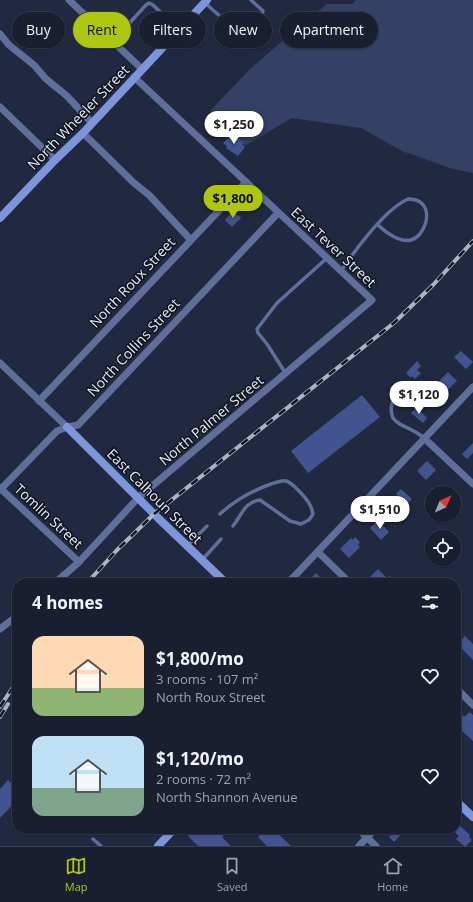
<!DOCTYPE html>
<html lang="en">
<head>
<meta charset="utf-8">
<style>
	:root { --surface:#191f30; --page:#262c3c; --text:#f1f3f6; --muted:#9fa2ab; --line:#373d4c; --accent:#adc610 }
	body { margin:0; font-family:"Open Sans",sans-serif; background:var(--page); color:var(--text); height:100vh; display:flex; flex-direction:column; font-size:15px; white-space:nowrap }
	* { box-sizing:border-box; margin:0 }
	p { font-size:13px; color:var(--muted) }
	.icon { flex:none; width:22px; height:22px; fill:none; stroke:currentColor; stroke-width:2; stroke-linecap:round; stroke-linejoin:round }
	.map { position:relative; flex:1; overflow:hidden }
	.details { position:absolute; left:12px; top:578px; width:449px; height:256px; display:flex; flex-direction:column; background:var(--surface); border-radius:16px; box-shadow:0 1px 3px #0004,0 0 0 1px var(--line) }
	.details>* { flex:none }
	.guide { position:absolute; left:12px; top:12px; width:449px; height:36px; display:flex; gap:8px }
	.needle { width:26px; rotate:44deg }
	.buttons { position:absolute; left:425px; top:486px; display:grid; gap:8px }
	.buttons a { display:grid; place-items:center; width:36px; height:36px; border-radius:50%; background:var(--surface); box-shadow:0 1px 3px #0004,0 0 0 1px var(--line); font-size:20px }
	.price { position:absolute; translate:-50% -34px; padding:0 9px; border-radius:14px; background:#fff; color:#222; font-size:13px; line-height:26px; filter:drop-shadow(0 1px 2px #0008) }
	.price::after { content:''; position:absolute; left:50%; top:24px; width:12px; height:9px; margin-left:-6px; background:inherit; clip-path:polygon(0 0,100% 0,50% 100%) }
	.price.selected { background:var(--accent); color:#111 }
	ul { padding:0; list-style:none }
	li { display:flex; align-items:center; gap:12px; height:100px; padding:0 20px }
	li span { display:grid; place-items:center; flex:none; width:112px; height:80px; border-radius:12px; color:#555 }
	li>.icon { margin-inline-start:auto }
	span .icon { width:48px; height:48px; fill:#fffc; stroke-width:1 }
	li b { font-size:17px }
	h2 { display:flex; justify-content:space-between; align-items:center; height:48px; padding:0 20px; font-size:17px }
	.chip { padding:0 14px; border-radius:18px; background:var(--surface); box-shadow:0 1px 3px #0004,0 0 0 1px var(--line); font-size:14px; line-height:36px }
	.chip.selected { background:var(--accent); color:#111 }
	.tab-bar { display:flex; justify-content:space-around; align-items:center; height:56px; border-top:1px solid var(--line); background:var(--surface); font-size:11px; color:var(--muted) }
	.tab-bar a { display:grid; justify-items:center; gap:2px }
	.tab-bar .selected { color:var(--accent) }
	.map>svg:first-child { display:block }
</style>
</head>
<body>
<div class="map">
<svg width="473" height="846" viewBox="0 0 473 846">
	<rect width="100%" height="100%" fill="#212940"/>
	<path fill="#344165" d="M356,0H473V173L453,169L402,151L361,128L292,118L246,145L219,135L210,111L250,69L309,18L327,4H353Z"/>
	<g fill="#41548f">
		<path d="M232,134L235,137L236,136L244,143L242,144L245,147L238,156L226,148L227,146L223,143Z"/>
		<path d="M233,211L241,218L232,227L225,220Z"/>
		<path d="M461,351L473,362L466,369L454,357Z"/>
		<path d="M417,361L421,366L417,370L421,373L415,379L412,376L411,378L406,373Z"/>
		<path d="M448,372L457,381L433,404L428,399L443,384L439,381Z"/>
		<path d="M362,395L380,417L308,473L291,451Z"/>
		<path d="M417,407L427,418L423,423L411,413Z"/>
		<path d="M473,443V453L467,459L462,454Z"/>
		<path d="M427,461L436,470L426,480L417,471Z"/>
		<path d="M401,489L412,499L400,511L391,503L398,496L396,494Z"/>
		<path d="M454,491L462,499L454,508Z"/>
		<path d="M378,520L389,532L381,540L370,528Z"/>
		<path d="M355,537L360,542L358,545L360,547L349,558L340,549L351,538L353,540Z"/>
		<path d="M378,569L387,578L390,576L394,580L392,582V583H376L370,577Z"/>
		<path d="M316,573L326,583H307Z"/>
		<path d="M465,636L473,644V660L457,644Z"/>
		<path d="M456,709L464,717L470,712L473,715V741L460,729L456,734Z"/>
		<path d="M8,780L17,788V800L0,818V789Z"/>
		<path d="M456,822L470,835L469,837L472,840L466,846H464L456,839L459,836L451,829H456Z"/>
		<path d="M194,829H230L222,837L231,846H198L188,836Z"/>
		<path d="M254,829H273L291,846H267L258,837L260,835Z"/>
		<path d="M396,829H406L394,842L389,837Z"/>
	</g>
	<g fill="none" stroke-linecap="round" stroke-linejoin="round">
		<g stroke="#5f6f9a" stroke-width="3.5">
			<path d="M205,3L238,32C240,33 242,34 244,33C253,31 261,19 263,11L251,0"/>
			<path d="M113,41L146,5L149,3L153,5L179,30"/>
			<path d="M341,271C356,249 384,210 408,199C411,199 417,200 420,202C433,211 425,236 411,240C400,243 385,232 378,225"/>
			<path d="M286,374L267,344L258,333L257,329L277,303L327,258"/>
			<path d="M395,393C382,428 404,421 424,438"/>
			<path d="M220,514C235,500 251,491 271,484C275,483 282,480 286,481C293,483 307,499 310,505C312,508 312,511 313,514L309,520L301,524L290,521L260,500C244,502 242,515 233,526"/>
			<path d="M188,545L207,526"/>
			<path d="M202,560L221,539"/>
			<path d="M93,839L101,846"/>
		</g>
		<g stroke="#5f6f9a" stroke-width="7">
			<path d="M69,0L142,69"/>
			<path d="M0,34L9,45L34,65L46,79L67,96L92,123"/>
			<path d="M0,107L55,160"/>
			<path d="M83,133L134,183L149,195L190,239"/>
			<path d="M0,363L67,427"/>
			<path d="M39,401L246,182"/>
			<path d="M424,438L473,484"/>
			<path d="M0,488L79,562"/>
			<path d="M0,490L57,431L67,427L78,425L278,213"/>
			<path d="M318,552L350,583"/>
			<path d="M55,583L79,562L138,498L372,300L134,77"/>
			<path d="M288,583L473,387"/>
			<path d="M0,629L17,616"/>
			<path d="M456,688L473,705"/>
			<path d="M358,829L376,846"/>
			<path d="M359,846L375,829"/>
		</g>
		<g stroke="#7c95db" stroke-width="8">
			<path d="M0,218L55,160L83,133L207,0"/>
			<path d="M67,427L158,518L226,583"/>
			<path d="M456,801L473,817"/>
			<path d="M158,846L174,829"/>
		</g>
		<defs>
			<g id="rail">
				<path d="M87,583L117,550L154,514L395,322L433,285L473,241"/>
				<path d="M0,707L17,681"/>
				<path d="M0,717L8,704"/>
			</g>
		</defs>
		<use href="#rail" stroke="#acb3c4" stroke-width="4"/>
		<use href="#rail" stroke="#0f131d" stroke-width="2.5" stroke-dasharray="8" stroke-linecap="butt"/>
	</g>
	<g text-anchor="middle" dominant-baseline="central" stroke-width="3" stroke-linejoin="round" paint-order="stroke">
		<g font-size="14" fill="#e5ebfa" stroke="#0f131d">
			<text transform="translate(78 117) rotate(-46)">North Wheeler Street</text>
			<text transform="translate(334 247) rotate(43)">East Tever Street</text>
			<text transform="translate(132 282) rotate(-47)">North Roux Street</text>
			<text transform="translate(133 347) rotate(-47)">North Collins Street</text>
			<text transform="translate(211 420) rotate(-40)">North Palmer Street</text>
			<text transform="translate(155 496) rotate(45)">East Calhoun Street</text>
			<text transform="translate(49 516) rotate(43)">Tomlin Street</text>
		</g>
	</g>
</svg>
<div class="buttons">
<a><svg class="needle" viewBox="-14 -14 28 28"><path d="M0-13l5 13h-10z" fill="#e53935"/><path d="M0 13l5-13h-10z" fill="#9fa2ab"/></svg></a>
<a><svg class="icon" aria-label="locate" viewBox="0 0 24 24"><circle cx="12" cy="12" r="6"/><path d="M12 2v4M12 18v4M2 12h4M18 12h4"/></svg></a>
</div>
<b class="price" style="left:234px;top:145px">$1,250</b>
<b class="price selected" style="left:233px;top:219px">$1,800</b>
<b class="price" style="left:419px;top:415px">$1,120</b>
<b class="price" style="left:380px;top:530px">$1,510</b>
<div class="guide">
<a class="chip">Buy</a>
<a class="chip selected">Rent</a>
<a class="chip">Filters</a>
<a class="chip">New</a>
<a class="chip">Apartment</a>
</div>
<section class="details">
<h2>4 homes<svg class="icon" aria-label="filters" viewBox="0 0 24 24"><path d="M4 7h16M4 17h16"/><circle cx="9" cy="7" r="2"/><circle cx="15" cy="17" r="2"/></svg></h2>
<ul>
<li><span style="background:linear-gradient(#ffd9b3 65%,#8fb573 0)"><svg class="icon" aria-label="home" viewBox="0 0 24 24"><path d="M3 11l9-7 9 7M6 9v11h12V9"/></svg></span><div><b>$1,800/mo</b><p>3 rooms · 107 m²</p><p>North Roux Street</p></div><svg class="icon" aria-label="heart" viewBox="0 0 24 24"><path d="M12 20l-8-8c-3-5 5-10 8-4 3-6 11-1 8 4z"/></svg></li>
<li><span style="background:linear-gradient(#bfe0f5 65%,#7fa58c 0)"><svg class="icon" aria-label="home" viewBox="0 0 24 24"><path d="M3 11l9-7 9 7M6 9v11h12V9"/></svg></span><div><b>$1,120/mo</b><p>2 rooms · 72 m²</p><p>North Shannon Avenue</p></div><svg class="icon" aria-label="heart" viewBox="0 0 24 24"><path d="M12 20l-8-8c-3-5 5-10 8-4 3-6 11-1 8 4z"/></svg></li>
</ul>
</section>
</div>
<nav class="tab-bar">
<a class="selected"><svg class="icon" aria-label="map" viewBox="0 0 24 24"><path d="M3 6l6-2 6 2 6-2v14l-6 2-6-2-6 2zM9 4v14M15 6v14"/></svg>Map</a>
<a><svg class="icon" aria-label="saved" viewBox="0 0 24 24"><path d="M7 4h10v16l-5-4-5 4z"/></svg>Saved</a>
<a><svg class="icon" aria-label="home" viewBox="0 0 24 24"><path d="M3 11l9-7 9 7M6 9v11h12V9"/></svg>Home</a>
</nav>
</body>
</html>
